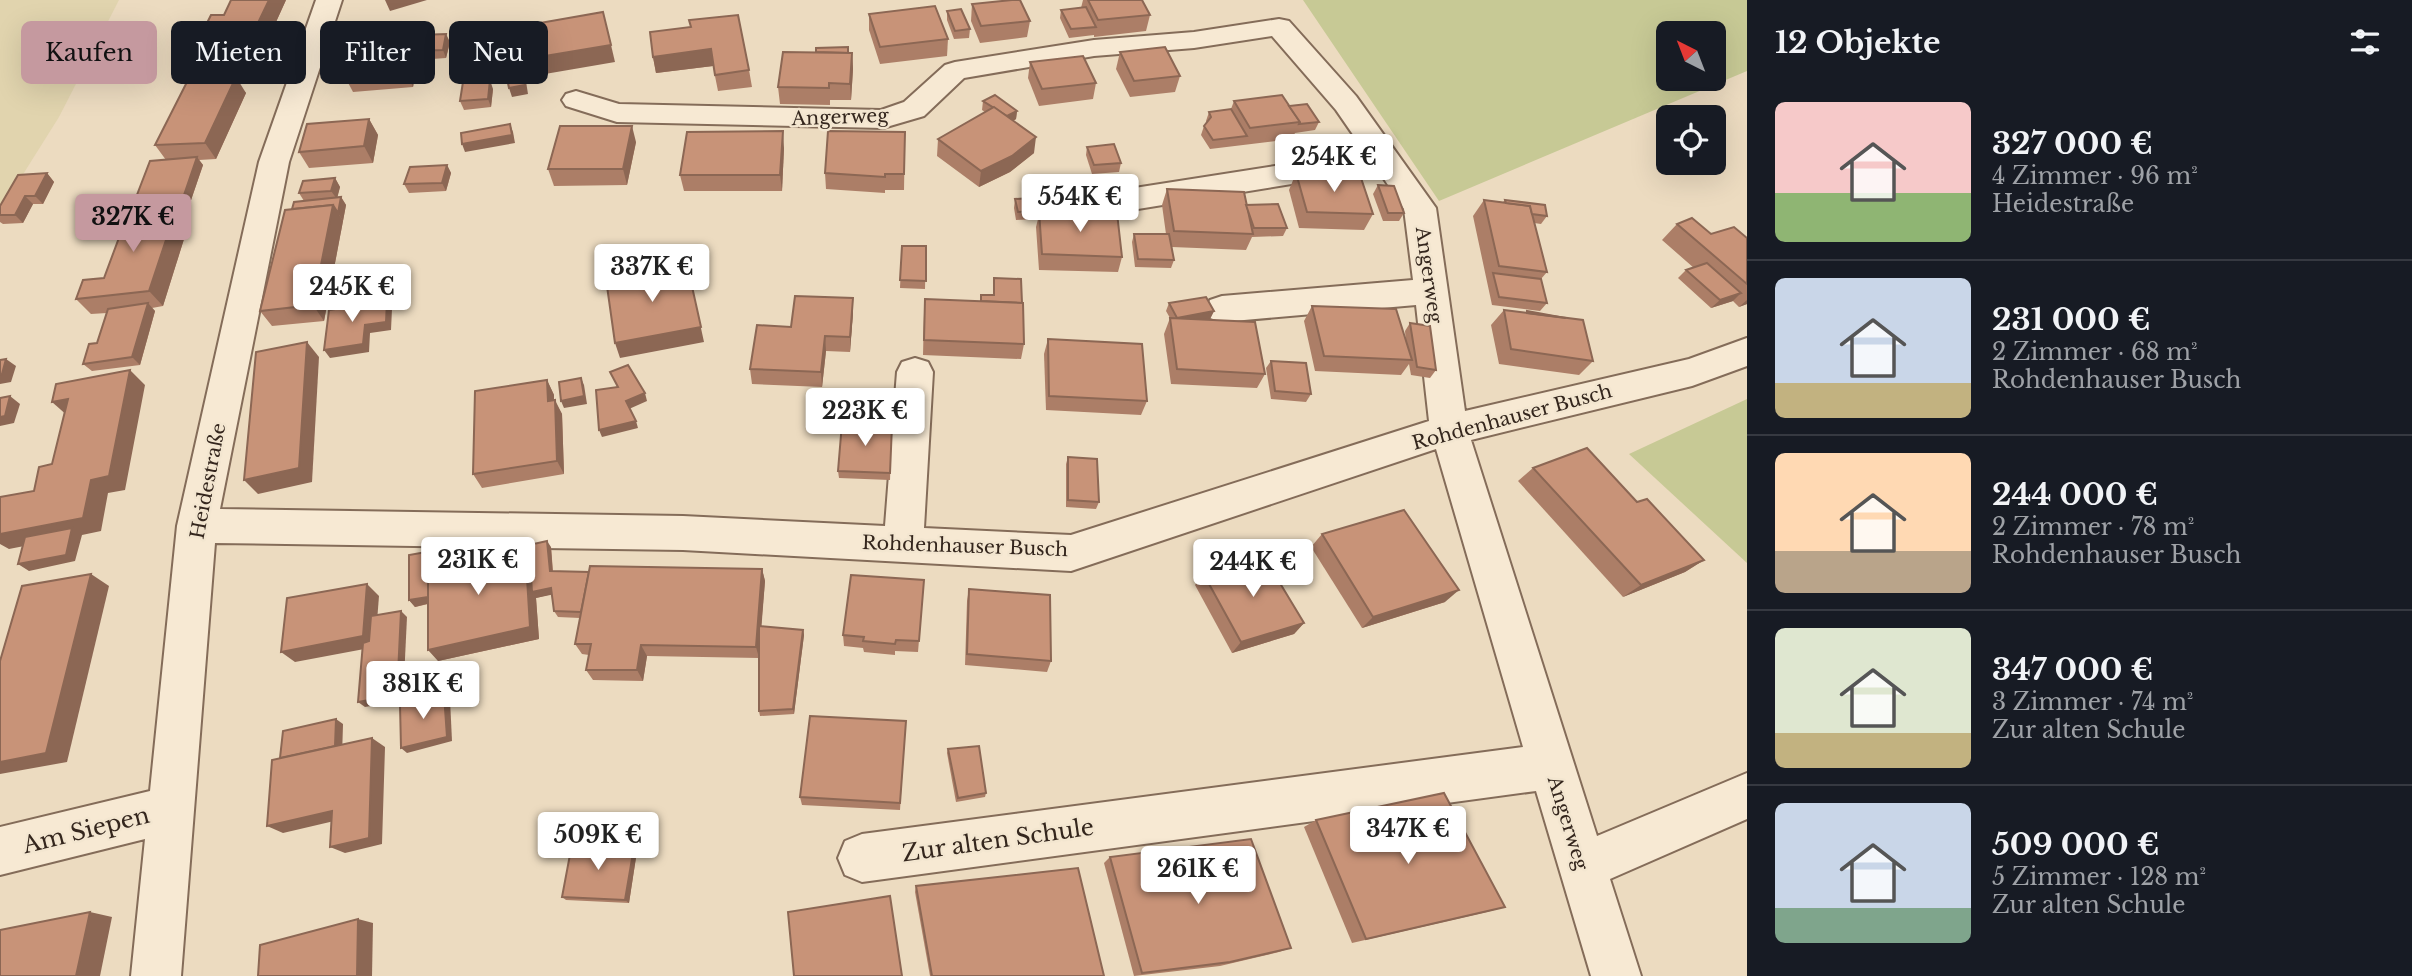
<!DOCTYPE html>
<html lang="de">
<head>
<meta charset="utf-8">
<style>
	:root { --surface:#171b24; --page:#242831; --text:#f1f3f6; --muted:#9ea1a6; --line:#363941; --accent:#c5999f }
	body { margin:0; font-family:"Libre Baskerville",serif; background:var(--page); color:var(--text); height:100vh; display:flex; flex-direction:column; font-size:26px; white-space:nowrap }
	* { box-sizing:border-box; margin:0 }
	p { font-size:23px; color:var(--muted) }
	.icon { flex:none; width:38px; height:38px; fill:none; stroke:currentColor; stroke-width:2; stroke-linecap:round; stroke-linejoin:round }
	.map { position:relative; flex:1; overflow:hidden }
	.panel { display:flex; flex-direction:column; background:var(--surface); width:665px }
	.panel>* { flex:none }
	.banner { position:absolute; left:21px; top:21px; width:665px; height:63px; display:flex; gap:14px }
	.needle { width:46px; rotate:318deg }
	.controls { position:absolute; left:1656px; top:21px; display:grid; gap:14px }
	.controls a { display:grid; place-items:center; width:70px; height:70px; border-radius:10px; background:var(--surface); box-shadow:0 7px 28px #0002; font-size:35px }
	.price { position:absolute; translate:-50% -60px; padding:0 16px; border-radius:7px; background:#fff; color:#222; font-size:23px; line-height:46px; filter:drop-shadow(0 2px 4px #0008) }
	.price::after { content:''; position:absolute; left:50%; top:42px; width:21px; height:16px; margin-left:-10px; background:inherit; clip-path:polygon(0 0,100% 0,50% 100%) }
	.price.selected { background:var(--accent); color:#111 }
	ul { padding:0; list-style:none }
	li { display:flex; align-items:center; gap:21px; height:175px; padding:0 28px }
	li+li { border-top:2px solid var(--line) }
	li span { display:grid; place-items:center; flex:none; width:196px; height:140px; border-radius:10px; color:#555 }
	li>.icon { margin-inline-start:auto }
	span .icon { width:84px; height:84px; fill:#fffc; stroke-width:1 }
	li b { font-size:30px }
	h2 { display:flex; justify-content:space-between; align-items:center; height:84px; padding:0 28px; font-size:30px }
	.tag { padding:0 24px; border-radius:10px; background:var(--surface); box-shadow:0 7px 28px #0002; font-size:24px; line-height:63px }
	.tag.selected { background:var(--accent); color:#111 }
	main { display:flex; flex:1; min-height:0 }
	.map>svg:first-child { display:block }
</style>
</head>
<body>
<main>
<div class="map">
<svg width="1747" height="976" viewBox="0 0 1747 976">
	<rect width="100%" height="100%" fill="#ecdbc0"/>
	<path fill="#e1d4ae" d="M0,0H119L59,117L0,211Z"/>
	<g fill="#c7c995" fill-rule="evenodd">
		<path d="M1303,0H1747V71L1439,201ZM1668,33H1713V79H1668Z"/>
		<path d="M1747,399V563L1629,454Z"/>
	</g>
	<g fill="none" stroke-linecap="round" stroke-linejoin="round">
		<defs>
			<path id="minor" d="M316,0H342L289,162L220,509L683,516L885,526L897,372L902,362L915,358L928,362L933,372L924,528L1071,535L1429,421L1416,305L1222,322L1210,318L1205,309L1210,300L1222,296L1413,280L1404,209L1378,170L1064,221L1053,218L1048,210L1053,202L1064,199L1365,152L1336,110L1272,36L1194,48L1094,56L964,78L924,116L883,128L617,122L566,106L562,100L566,94L576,91L619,104L881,110L904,102L945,65L955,62L1094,40L1194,32L1279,19L1289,21L1356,96L1436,208L1465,411L1689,359L1747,338V366L1692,386L1471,440L1597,836L1747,773V819L1610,879L1641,976H1591L1536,791L862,882L845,875L838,858L845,841L862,834L1523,747L1436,449L1071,571L683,550L215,543L181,976H131L145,839L0,875V827L150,791L177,526L259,162Z"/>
		</defs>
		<use href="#minor" stroke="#846c59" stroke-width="4"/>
		<use href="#minor" fill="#f7e9d3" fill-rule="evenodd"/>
	</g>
	<g fill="#ac7e67">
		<path d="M286,0L261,55L239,56L230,77L246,93L216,159L199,160L203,165L190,203L142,208L135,200L166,160L155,145L187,83L181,74L213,48L215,43L205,27L224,15Z"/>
		<path d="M1083,0H1142L1150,15L1146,31L1094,37V35L1069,38L1060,18L1061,10L1081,8Z"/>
		<path d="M972,4L1030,21L1027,37L980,43L971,21Z"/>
		<path d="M947,11L970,29L969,38L954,39L947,20Z"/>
		<path d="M869,14L948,39L947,56L880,64L869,30Z"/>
		<path d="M691,27L749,70L752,87L718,91L713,66L656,73L653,57Z"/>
		<path d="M450,42L446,58L418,60L414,51Z"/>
		<path d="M410,47L417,64L413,87L353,92L344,75Z"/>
		<path d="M1120,52L1180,76L1175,92L1130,97L1116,69Z"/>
		<path d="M848,53H852L853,69L851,100H830V105L780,104L778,87Z"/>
		<path d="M1030,62L1096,83L1093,99L1039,106L1028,78Z"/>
		<path d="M493,89L491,107L464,110L460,101Z"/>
		<path d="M983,101L1017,111L1016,119L1013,121L1034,153L1010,172L979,187L937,156L938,139L985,112L982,110Z"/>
		<path d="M1234,101L1289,106L1319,122L1315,130L1295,133L1292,139L1210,149L1201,135L1204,126L1207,123L1206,121L1209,112L1231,109Z"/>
		<path d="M369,119L378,135L373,163L309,168L299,152Z"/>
		<path d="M905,132L904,190H885V193L826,189L825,173Z"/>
		<path d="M636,142L627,185L554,186L548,169Z"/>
		<path d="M1087,147L1121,163L1119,172L1092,174L1086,155Z"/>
		<path d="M784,148L782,191H684L680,175Z"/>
		<path d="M447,165L451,173L446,191L409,193L404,184Z"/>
		<path d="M47,173L54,182L43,204H33L23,223L3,224L0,222V206Z"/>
		<path d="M1296,173L1373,214L1364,230L1299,228L1289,190Z"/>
		<path d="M335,178L340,187L337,197H341L346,205L324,321L272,326L260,311L292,209L304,201L299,193Z"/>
		<path d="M1378,185L1404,213L1399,221H1383L1373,194Z"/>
		<path d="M1167,189L1246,205L1287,228L1283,236L1252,237L1246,250L1172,247L1174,260L1171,268L1135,267L1132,242L1134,234H1166L1162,205Z"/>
		<path d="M1015,199L1051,210V212L1122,257L1118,272L1039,270L1036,227L1038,219L1016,220L1014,208Z"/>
		<path d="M1484,200L1503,202L1505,200L1547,216L1541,224L1534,223L1547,272L1541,279L1547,303L1540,311L1492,305L1473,216Z"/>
		<path d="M177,207L189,223L163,306L152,308L155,311L140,365L92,371L83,364L97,343L107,313L91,314L76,299L104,278L119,238L109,228Z"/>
		<path d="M1677,224L1711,234L1747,238V304L1739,307L1733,301L1711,308L1678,278L1686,270L1694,268L1662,240Z"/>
		<path d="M902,246H926L925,289L900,288Z"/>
		<path d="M994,278L1024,344L1021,359L923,355L924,314L981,301V295H993Z"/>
		<path d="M1169,303L1214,311L1210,319L1206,320L1265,374L1257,388L1171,384L1164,334L1170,318L1166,311Z"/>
		<path d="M1312,306L1406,342L1405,331L1410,323L1436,370L1430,378L1411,375L1409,364L1401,375L1315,371L1304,321Z"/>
		<path d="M1504,310L1526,313L1527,311L1593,361L1579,375L1499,364L1491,325Z"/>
		<path d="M853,313L850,352L826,351L822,387L752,384L750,369L791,327Z"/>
		<path d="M1048,339L1147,401L1141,415L1046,410L1044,354Z"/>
		<path d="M1271,361L1311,394L1306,402L1271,399L1266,368Z"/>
		<path d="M547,380L554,395V400L562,414L564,474L482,488L473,474Z"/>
		<path d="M892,425L890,480L839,478L838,471Z"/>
		<path d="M1068,457L1099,502L1096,509L1066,507V464Z"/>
		<path d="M1533,468L1637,502L1704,560L1685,572L1623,597L1518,481Z"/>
		<path d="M1322,534L1445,602L1362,628L1311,547Z"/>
		<path d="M551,547L553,571L589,572L762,569L765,581L761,627L803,630L804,635L794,714L760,716L759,711V658L647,656L643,681L593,680L586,670L589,655L582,654L575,644L580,618L558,617L554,611L552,594L536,598L539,639L438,661L428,604L415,607L409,600L438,557V564L529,552Z"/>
		<path d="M1203,573L1304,623L1294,634L1232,653L1195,585Z"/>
		<path d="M924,580L918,652L895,651V655L864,652L863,648L844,646L843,635Z"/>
		<path d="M969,589L1051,661L1047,672L965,665L967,601Z"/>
		<path d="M906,721L900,810L802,805L800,797Z"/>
		<path d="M948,749L986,793L985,797L956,802L947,753Z"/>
		<path d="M1316,820L1505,907L1487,912L1352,943L1304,827Z"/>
		<path d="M634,847L637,851L629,903L566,900L562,897Z"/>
		<path d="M1110,857L1291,948L1279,952L1220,966L1134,976L1104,863Z"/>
		<path d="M916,886L1104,976H930L915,892Z"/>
	</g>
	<g fill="#8c6754">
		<path d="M269,0H286L261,55L256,47L262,33L257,25Z"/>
		<path d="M385,0H427L390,11Z"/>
		<path d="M446,34L450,42L446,58L443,50Z"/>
		<path d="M611,45L615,62L545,74L539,57Z"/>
		<path d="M234,47L239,56L228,81L223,73Z"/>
		<path d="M410,47L417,64L413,87L405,70Z"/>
		<path d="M711,49L713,66L656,73L653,57Z"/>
		<path d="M852,53L853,69L851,100L850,84Z"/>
		<path d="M522,67L525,75L528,94L512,97L509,88Z"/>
		<path d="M236,77L246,93L216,159L205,143Z"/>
		<path d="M490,80L493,89L491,107L488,99Z"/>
		<path d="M1017,111L1016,119L1005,126L1006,117Z"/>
		<path d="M369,119L378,135L373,163L364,146Z"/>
		<path d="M510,124L513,132L515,143L465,152L462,144Z"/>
		<path d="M632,126L636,142L627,185L623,169Z"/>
		<path d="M783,131L784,148L782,191L780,175Z"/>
		<path d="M1036,137L1034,153L1010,172L979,187L981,171Z"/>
		<path d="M197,157L203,165L190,203L184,195Z"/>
		<path d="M447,165L451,173L446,191L442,183Z"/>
		<path d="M47,173L54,182L43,204L35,196Z"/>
		<path d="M335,178L340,187L337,199L331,191Z"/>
		<path d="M25,196L33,204L23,223L15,215Z"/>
		<path d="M341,197L346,205L343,221L338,213Z"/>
		<path d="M333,205L343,221L324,321L313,305Z"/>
		<path d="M177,207L189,223L163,306L149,291Z"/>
		<path d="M687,264L704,342L620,358L615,343Z"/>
		<path d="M1741,293L1733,301L1711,308L1720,300Z"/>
		<path d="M853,298V313L850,352V337Z"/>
		<path d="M1747,300V304L1739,307Z"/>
		<path d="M387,301L392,309L391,330L370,333L369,352L330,358L324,350Z"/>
		<path d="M148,303L155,311L140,365L132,357Z"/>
		<path d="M1214,311L1210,319L1174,326L1177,318Z"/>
		<path d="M825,336L826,351L822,387L821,372Z"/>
		<path d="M307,342L319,357L312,482L258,494L244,480Z"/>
		<path d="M6,359L16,366L11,382L0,384V375Z"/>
		<path d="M130,370L145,385L125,490L108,493L101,531L82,535L75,561L29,571L18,564L70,537L9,549L0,544V534L91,480Z"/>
		<path d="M581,378L584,385L587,404L564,408L561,401Z"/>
		<path d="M547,380L554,395V415L548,401Z"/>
		<path d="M645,393L647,401L629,409L626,401Z"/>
		<path d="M10,396L20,404L14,423L0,426V417Z"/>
		<path d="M68,399L69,417L52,402Z"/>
		<path d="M555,400L562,414L564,474L557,461Z"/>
		<path d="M636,421L638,428L602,437L599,430Z"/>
		<path d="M547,541L551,547L553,577L550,571Z"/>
		<path d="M525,545L555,594L536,598L539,639L438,661L428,650Z"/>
		<path d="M432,551L438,557V601L415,607L409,600Z"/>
		<path d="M1704,560L1685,572L1623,597L1641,585Z"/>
		<path d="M762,569L765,581L759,658L756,647Z"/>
		<path d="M91,574L109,586L67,762L0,774V762Z"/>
		<path d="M367,584L379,596L375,647L295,662L281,652Z"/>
		<path d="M1459,590L1445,602L1362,628L1373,617Z"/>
		<path d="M401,611L407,617L403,700L365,707L358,702Z"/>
		<path d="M1304,623L1294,634L1232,653L1241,642Z"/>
		<path d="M803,630L804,635L794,714L793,709Z"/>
		<path d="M641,645L647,656L643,681L637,670Z"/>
		<path d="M444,694L450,699L452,741L407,753L401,748Z"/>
		<path d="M336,719L343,724L342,757L288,769Z"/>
		<path d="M372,738L385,747L382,844L345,853L330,847Z"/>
		<path d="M332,811L347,818L283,833L267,826Z"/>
		<path d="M634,847L637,851L629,903L625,900Z"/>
		<path d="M90,912L112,917L100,976H76Z"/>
		<path d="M358,919L373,923L372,976H357Z"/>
	</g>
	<g fill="#c89378" stroke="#8c6754" stroke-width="2">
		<path d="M231,0H269L257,25L205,27L211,15H224Z"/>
		<path d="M1012,0H1020L1030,21L981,26L972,4Z"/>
		<path d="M1088,0H1142L1150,15L1098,20Z"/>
		<path d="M935,6L948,39L880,47L869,14Z"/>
		<path d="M1086,7L1096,27L1071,29L1061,10Z"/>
		<path d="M961,9L970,29L955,31L947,11Z"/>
		<path d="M603,12L611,45L539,57L534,24Z"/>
		<path d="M738,15L749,70L715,75L711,49L653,57L650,32L691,27L689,20Z"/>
		<path d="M262,33L256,47H234L223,73L181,74L193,49L213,48L219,35Z"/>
		<path d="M446,34L443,50L414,51L419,35Z"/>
		<path d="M410,47L405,70L344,75L350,52Z"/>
		<path d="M848,47V53L816,52V48Z"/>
		<path d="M1165,47L1180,76L1134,81L1120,52Z"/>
		<path d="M783,52L852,53L850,84L829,83V88L778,87Z"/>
		<path d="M1083,56L1096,83L1042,89L1030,62Z"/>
		<path d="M522,67L525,85L509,88L505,69Z"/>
		<path d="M236,77L205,143L155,145L189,78Z"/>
		<path d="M490,80L488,99L460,101L463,82Z"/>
		<path d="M995,95L1017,111L1007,116L983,101Z"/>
		<path d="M1282,95L1300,122L1250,128L1234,101Z"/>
		<path d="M1307,104L1319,122L1299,124L1300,122L1289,106Z"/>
		<path d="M994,107L1036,137L1012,156L981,171L938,139Z"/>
		<path d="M1231,109L1247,136L1213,140L1204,126L1211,117L1209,112Z"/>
		<path d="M369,119L364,146L299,152L307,124Z"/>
		<path d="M510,124L512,135L462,144L461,133Z"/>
		<path d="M560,126H632L623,169H548Z"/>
		<path d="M783,131L780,175H680L687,132Z"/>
		<path d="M828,131L905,132L904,174H885V177L825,173Z"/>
		<path d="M1114,144L1121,163L1094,165L1087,147Z"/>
		<path d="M197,157L184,195L135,200L150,161Z"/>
		<path d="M447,165L442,183L404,184L410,167Z"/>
		<path d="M47,173L35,196H25L15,215H0V206L18,175Z"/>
		<path d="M1296,173L1360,175L1373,214L1307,212Z"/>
		<path d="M335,178L331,191L299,193L303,181Z"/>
		<path d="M1378,185L1394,186L1404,213H1388Z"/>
		<path d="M1167,189L1244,192L1253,234L1174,231Z"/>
		<path d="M341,197L338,213L333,205L292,209L294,202Z"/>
		<path d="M1048,197L1051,210L1018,212L1015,199Z"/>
		<path d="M1484,200L1530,206L1547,272L1499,266Z"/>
		<path d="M1505,200L1545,205L1547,216L1532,214L1530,206L1506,203Z"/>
		<path d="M1278,204L1287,228H1254L1246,205Z"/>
		<path d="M333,205L313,305L260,311L285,210Z"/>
		<path d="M177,207L149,291L76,299L83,280L104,278L123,227L109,228L115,214Z"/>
		<path d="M1039,211L1117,213L1122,257L1042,254Z"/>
		<path d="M1692,218L1711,234L1734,227L1747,238V284L1677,224Z"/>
		<path d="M1134,234H1169L1174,260L1138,259Z"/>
		<path d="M902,246H926V281L900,280Z"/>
		<path d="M1707,263L1741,293L1720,300L1686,270Z"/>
		<path d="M687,264L701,327L615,343L606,279Z"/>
		<path d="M1493,273L1541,279L1547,303L1499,297Z"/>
		<path d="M994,278L1021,279L1022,303L981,301V295H994Z"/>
		<path d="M795,296L853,298L850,337L825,336L821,372L750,369L757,325L791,327Z"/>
		<path d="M1206,297L1214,311L1177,318L1169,303Z"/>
		<path d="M925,299L1023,303L1024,344L924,340Z"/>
		<path d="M387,301L386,322L365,325L363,344L324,350L329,310Z"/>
		<path d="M148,303L132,357L83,364L89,344L97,343L108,309Z"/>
		<path d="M1312,306L1396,309L1412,360L1324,356Z"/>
		<path d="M1504,310L1583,320L1593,361L1511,349Z"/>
		<path d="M1527,311L1565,318H1566L1527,313Z"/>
		<path d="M1170,318L1255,322L1265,374L1177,369Z"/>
		<path d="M1410,323L1430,326L1436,370L1417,367Z"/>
		<path d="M1048,339L1142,344L1147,401L1049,396Z"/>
		<path d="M307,342L299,468L244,480L256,352Z"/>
		<path d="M6,359L2,374L0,375V360Z"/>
		<path d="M1271,361L1306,363L1311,394L1275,391Z"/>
		<path d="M628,365L645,393L626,401L636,421L599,430L596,390L618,387L610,372Z"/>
		<path d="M130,370L109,476L91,480L83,518L0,534V497L34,491L39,467L52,464L68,399L52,402L56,384Z"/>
		<path d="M581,378L584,396L561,401L559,382Z"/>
		<path d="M547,380L548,401L555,400L557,461L473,474L475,391Z"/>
		<path d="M10,396L5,416L0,417V398Z"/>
		<path d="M842,423L892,425L890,473L838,471Z"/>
		<path d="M1587,448L1637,502L1647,499L1704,560L1641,585L1533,468Z"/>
		<path d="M1068,457L1097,459L1099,502L1068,500Z"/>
		<path d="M1404,510L1459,590L1373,617L1322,534Z"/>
		<path d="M72,528L66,555L18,564L25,537Z"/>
		<path d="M547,541L550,571L589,572L581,612L554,611L551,588L532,592L529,545Z"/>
		<path d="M525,545L530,627L428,650V566Z"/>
		<path d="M432,551L433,565L428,566V597L409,600V555Z"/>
		<path d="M1263,555L1304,623L1241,642L1203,573Z"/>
		<path d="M590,566L762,569L756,647L641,645L637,670H586L591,644H575Z"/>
		<path d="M91,574L46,753L0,762V661L22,586Z"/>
		<path d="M851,575L924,580L919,641L896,640L895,644L863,641L864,637L843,635Z"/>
		<path d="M367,584L363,636L281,652L287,598Z"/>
		<path d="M969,589L1050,595L1051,661L967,654Z"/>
		<path d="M401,611L397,695L358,702L363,643L369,641L371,616Z"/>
		<path d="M759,626L803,630L793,709L759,711Z"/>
		<path d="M444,694L447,737L401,748L400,705Z"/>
		<path d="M810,716L906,721L900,803L800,797Z"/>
		<path d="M336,719L335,746L280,758L283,731Z"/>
		<path d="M372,738L369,838L330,847L332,811L267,826L272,760Z"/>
		<path d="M979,746L986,793L958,798L948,749Z"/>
		<path d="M1444,793L1505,907L1366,939L1316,820Z"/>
		<path d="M1251,839L1291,948L1230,962L1142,973L1110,857Z"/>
		<path d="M572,844L634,847L625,900L562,897Z"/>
		<path d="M1078,868L1104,976H932L916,886Z"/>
		<path d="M890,896L902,976H794L788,912Z"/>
		<path d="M90,912L76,976H0V930Z"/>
		<path d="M358,919L357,976H258L260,945Z"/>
	</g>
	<g text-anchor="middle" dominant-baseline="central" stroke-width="5" stroke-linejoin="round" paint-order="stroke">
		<g font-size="19" fill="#34261d" stroke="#f3e6d0">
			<text transform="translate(840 117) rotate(-2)">Angerweg</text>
			<text transform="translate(1429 275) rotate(82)">Angerweg</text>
			<text transform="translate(1512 417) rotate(-15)">Rohdenhauser Busch</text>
			<text transform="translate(208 481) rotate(-79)">Heidestraße</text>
			<text transform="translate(965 546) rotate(2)">Rohdenhauser Busch</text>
			<text transform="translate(1568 823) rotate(73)">Angerweg</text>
		</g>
		<g font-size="23" fill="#34261d" stroke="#f3e6d0">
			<text transform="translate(86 830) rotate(-14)">Am Siepen</text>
			<text transform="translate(998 840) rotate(-8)">Zur alten Schule</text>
		</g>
	</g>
</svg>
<div class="controls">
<a><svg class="needle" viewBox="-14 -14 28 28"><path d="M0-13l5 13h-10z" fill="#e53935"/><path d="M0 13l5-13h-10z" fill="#9ea1a6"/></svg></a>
<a><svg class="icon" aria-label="locate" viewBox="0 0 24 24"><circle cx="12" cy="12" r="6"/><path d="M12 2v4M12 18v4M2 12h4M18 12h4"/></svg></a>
</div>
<b class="price" style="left:1334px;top:194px">254K €</b>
<b class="price" style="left:1080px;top:234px">554K €</b>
<b class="price selected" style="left:133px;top:254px">327K €</b>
<b class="price" style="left:652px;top:304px">337K €</b>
<b class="price" style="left:352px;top:324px">245K €</b>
<b class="price" style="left:865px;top:448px">223K €</b>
<b class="price" style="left:478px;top:597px">231K €</b>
<b class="price" style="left:1253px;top:599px">244K €</b>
<b class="price" style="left:423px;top:721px">381K €</b>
<b class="price" style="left:1408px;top:866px">347K €</b>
<b class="price" style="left:598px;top:872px">509K €</b>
<b class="price" style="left:1198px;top:906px">261K €</b>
<div class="banner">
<a class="tag selected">Kaufen</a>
<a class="tag">Mieten</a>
<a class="tag">Filter</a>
<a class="tag">Neu</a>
</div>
</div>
<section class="panel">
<h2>12 Objekte<svg class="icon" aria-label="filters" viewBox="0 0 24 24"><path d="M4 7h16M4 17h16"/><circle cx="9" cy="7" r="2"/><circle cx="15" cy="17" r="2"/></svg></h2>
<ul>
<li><span style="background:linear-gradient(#f6c9c9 65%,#8fb573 0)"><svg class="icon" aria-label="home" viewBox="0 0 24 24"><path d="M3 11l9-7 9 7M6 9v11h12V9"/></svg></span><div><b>327 000 €</b><p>4 Zimmer · 96 m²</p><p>Heidestraße</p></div></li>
<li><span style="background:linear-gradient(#c9d6e8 75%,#c2b280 0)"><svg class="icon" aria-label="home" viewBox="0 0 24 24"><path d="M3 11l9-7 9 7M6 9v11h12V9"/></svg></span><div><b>231 000 €</b><p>2 Zimmer · 68 m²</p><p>Rohdenhauser Busch</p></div></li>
<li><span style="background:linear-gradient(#ffd9b3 70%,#b9a48a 0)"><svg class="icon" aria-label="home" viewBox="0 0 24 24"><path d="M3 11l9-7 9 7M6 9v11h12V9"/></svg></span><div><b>244 000 €</b><p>2 Zimmer · 78 m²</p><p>Rohdenhauser Busch</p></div></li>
<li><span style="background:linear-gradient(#dfe7d0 75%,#c2b280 0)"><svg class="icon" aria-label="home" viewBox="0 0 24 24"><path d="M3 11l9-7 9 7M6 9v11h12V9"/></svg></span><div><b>347 000 €</b><p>3 Zimmer · 74 m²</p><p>Zur alten Schule</p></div></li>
<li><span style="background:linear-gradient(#c9d6e8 75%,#7fa58c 0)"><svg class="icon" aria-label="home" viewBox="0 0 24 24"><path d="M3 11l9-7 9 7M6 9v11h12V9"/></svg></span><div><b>509 000 €</b><p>5 Zimmer · 128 m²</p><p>Zur alten Schule</p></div></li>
</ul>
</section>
</main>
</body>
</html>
